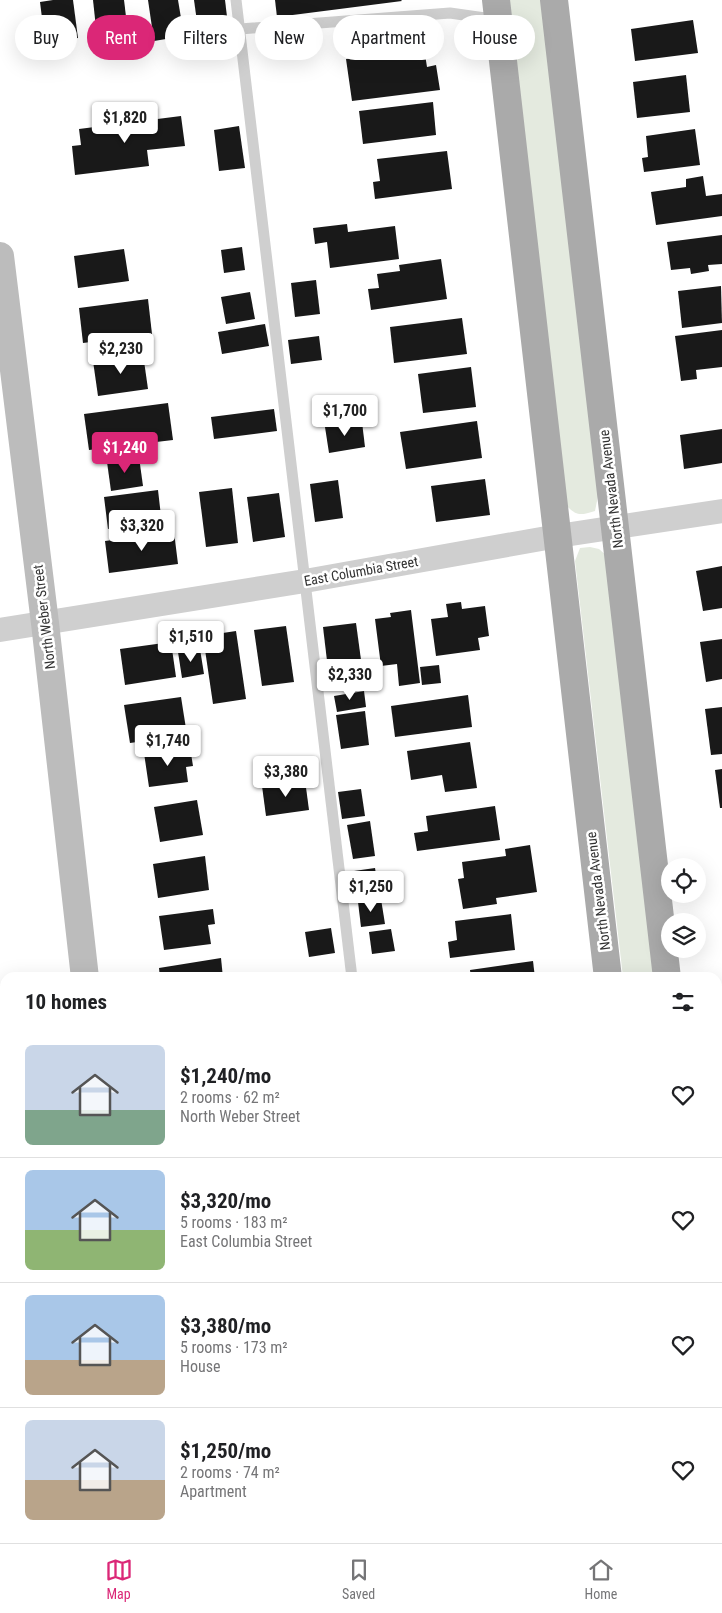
<!DOCTYPE html>
<html lang="en">
<head>
<meta charset="utf-8">
<style>
	:root { --surface:#fff; --page:#f2f2f2; --text:#202124; --muted:#757577; --line:#e0e0e0; --accent:#db2777 }
	body { margin:0; font-family:"Roboto Condensed",sans-serif; background:var(--page); color:var(--text); height:100vh; display:flex; flex-direction:column; font-size:19px; white-space:nowrap }
	* { box-sizing:border-box; margin:0 }
	p { font-size:16px; color:var(--muted) }
	.icon { flex:none; width:28px; height:28px; fill:none; stroke:currentColor; stroke-width:2; stroke-linecap:round; stroke-linejoin:round }
	.map { position:relative; flex:1; overflow:hidden }
	.sheet { position:absolute; left:0px; top:972px; width:722px; height:571px; display:flex; flex-direction:column; background:var(--surface); border-radius:15px 15px 0 0; box-shadow:0 5px 20px #0002 }
	.sheet>* { flex:none }
	.banner { position:absolute; left:15px; top:15px; width:692px; height:45px; display:flex; gap:10px }
	.buttons { position:absolute; left:661px; top:858px; display:grid; gap:10px }
	.buttons a { display:grid; place-items:center; width:45px; height:45px; border-radius:50%; background:var(--surface); box-shadow:0 5px 20px #0002; font-size:25px }
	.price { position:absolute; translate:-50% -42px; padding:0 11px; border-radius:5px; background:#fff; color:#222; font-size:16px; line-height:32px; filter:drop-shadow(0 1px 2px #0008) }
	.price::after { content:''; position:absolute; left:50%; top:30px; width:15px; height:11px; margin-left:-8px; background:inherit; clip-path:polygon(0 0,100% 0,50% 100%) }
	.price.selected { background:var(--accent); color:#fff }
	ul { padding:0; list-style:none }
	li { display:flex; align-items:center; gap:15px; height:125px; padding:0 25px }
	li+li { border-top:1px solid var(--line) }
	li span { display:grid; place-items:center; flex:none; width:140px; height:100px; border-radius:8px; color:#555 }
	li>.icon { margin-inline-start:auto }
	span .icon { width:60px; height:60px; fill:#fffc; stroke-width:1 }
	li b { font-size:21px }
	h2 { display:flex; justify-content:space-between; align-items:center; height:60px; padding:0 25px; font-size:21px }
	.chip { padding:0 18px; border-radius:22px; background:var(--surface); box-shadow:0 5px 20px #0002; font-size:18px; line-height:45px }
	.chip.selected { background:var(--accent); color:#fff }
	.tabs { display:flex; justify-content:space-around; align-items:center; height:70px; border-top:1px solid var(--line); background:var(--surface); font-size:14px; color:var(--muted) }
	.tabs a { display:grid; justify-items:center; gap:2px }
	.tabs .selected { color:var(--accent) }
	.map>svg:first-child { display:block }
</style>
</head>
<body>
<div class="map">
<svg width="722" height="1543" viewBox="0 0 722 1543">
	<rect width="100%" height="100%" fill="#fff"/>
	<g fill="#e4eadf">
		<path d="M507,0H541L598,496L595,511C579,516 576,516 564,503Z"/>
		<path d="M590,547L599,549L608,557L656,977H623L575,561L580,548Z"/>
	</g>
	<g fill="#191919">
		<path d="M53,0H73L78,38L45,42L40,2Z"/>
		<path d="M93,0H124L128,33L97,37Z"/>
		<path d="M148,0H178L184,36L154,41Z"/>
		<path d="M194,0H225L228,25L198,29Z"/>
		<path d="M275,0H401L402,1L277,17Z"/>
		<path d="M693,20L698,53L635,61L631,29Z"/>
		<path d="M424,48L427,67L436,65L440,90L352,101L346,59Z"/>
		<path d="M686,75L690,112L637,118L633,82Z"/>
		<path d="M433,102L436,135L363,144L359,111Z"/>
		<path d="M181,116L185,146L147,150L149,166L75,175L72,146L81,145L79,129Z"/>
		<path d="M239,126L245,168L219,171L214,130Z"/>
		<path d="M695,129L700,165L644,172L642,158L648,157L646,136Z"/>
		<path d="M447,151L452,189L375,199L373,182L380,181L377,159Z"/>
		<path d="M703,176L706,196L722,194V216L656,225L651,192L686,187V179Z"/>
		<path d="M347,224L348,232L395,226L399,259L330,268L327,242L315,244L313,228Z"/>
		<path d="M722,235V264L708,265L709,271L691,274L690,268L671,270L667,242Z"/>
		<path d="M242,247L245,270L224,273L221,250Z"/>
		<path d="M124,249L129,281L78,288L74,256Z"/>
		<path d="M441,259L447,299L371,310L368,289L379,288L377,274L400,271L399,265Z"/>
		<path d="M316,280L320,314L295,317L291,283Z"/>
		<path d="M721,286L722,323L682,328L678,291Z"/>
		<path d="M250,292L255,319L226,324L221,297Z"/>
		<path d="M148,299L152,334L83,343L79,308Z"/>
		<path d="M462,318L467,354L394,363L390,327Z"/>
		<path d="M265,324L269,346L222,354L218,332Z"/>
		<path d="M722,330V367L696,370L697,379L681,381L675,336Z"/>
		<path d="M319,336L322,360L291,364L288,340Z"/>
		<path d="M143,354L148,389L98,396L93,361Z"/>
		<path d="M471,367L476,407L423,413L418,374Z"/>
		<path d="M168,403L173,440L89,450L84,414Z"/>
		<path d="M274,409L277,431L214,439L211,417Z"/>
		<path d="M477,421L482,458L406,469L400,432Z"/>
		<path d="M362,422L365,447L329,453L325,427Z"/>
		<path d="M722,429V463L684,469L680,435Z"/>
		<path d="M139,457L143,486L111,491L107,462Z"/>
		<path d="M485,479L490,515L436,522L431,486Z"/>
		<path d="M338,480L343,518L315,522L310,484Z"/>
		<path d="M232,488L238,543L206,547L199,492Z"/>
		<path d="M158,490L161,516L149,517L150,523L108,529L104,497Z"/>
		<path d="M279,493L285,537L253,542L247,497Z"/>
		<path d="M174,532L178,564L109,573L105,541Z"/>
		<path d="M722,566V608L703,611L696,571Z"/>
		<path d="M461,602L462,609L485,606L489,636L478,638L480,650L436,656L431,619L448,617L446,604Z"/>
		<path d="M411,610L420,683L399,686L397,664L381,666L375,619L391,617L390,613Z"/>
		<path d="M356,623L364,682L330,686L323,627Z"/>
		<path d="M286,626L294,682L262,686L254,630Z"/>
		<path d="M236,631L246,699L213,704L203,636Z"/>
		<path d="M722,639V679L706,682L700,642Z"/>
		<path d="M171,642L176,677L125,685L120,649Z"/>
		<path d="M200,649L204,674L182,678L178,652Z"/>
		<path d="M439,665L441,683L422,685L420,667Z"/>
		<path d="M364,691L366,707L337,712L334,696Z"/>
		<path d="M468,695L472,727L395,737L391,706Z"/>
		<path d="M181,697L187,735L130,743L124,705Z"/>
		<path d="M722,707V754L711,755L705,709Z"/>
		<path d="M365,711L369,745L341,749L336,715Z"/>
		<path d="M470,742L477,788L445,792L442,775L411,780L407,751Z"/>
		<path d="M190,747L193,766L186,767L188,782L149,787L144,753Z"/>
		<path d="M722,769V808H720L715,770Z"/>
		<path d="M305,780L309,810L266,816L262,786Z"/>
		<path d="M361,789L365,816L342,819L338,792Z"/>
		<path d="M197,800L203,835L160,842L154,807Z"/>
		<path d="M495,806L500,840L417,851L414,833L428,831L426,816Z"/>
		<path d="M370,821L375,856L353,859L347,825Z"/>
		<path d="M530,845L537,892L496,898L497,904L463,909L458,879L464,878L462,862L506,856L505,849Z"/>
		<path d="M205,856L209,890L158,898L153,864Z"/>
		<path d="M375,868L380,898L359,901L354,871Z"/>
		<path d="M381,899L385,924L361,927L358,902Z"/>
		<path d="M213,909L215,924L208,925L211,944L164,950L159,916Z"/>
		<path d="M511,914L515,950L450,958L448,942L457,940L455,921Z"/>
		<path d="M331,928L335,953L309,957L305,932Z"/>
		<path d="M391,929L395,951L372,954L369,932Z"/>
		<path d="M221,958L223,978H160L159,968Z"/>
		<path d="M533,961L535,978H471L470,970Z"/>
		<path d="M3,1053L5,1082L0,1083V1054Z"/>
		<path d="M5,1100V1132H0V1101Z"/>
		<path d="M5,1153V1189H0V1154Z"/>
		<rect x="0" y="1204" width="5" height="35"/>
		<path d="M0,1268H5V1298L0,1299Z"/>
		<path d="M5,1311V1336L0,1337V1312Z"/>
		<path d="M5,1444V1480H0V1445Z"/>
		<path d="M5,1500V1531L0,1532V1501Z"/>
		<path d="M227,1539H286V1542L227,1543Z"/>
	</g>
	<g fill="none" stroke-linecap="round" stroke-linejoin="round">
		<g stroke="#cfcfcf" stroke-width="11">
			<path d="M236,0L352,978"/>
			<path d="M240,29L450,13L499,20"/>
			<path d="M419,1539L420,1543"/>
		</g>
		<path stroke="#cfcfcf" stroke-width="24" d="M0,630L305,581L558,536L722,511"/>
		<g stroke="#bcbcbc" stroke-width="28">
			<path d="M0,256L45,623L85,978"/>
			<path d="M149,1539V1543"/>
		</g>
		<g stroke="#aaa" stroke-width="28">
			<path d="M496,0L608,978"/>
			<path d="M554,0L667,978"/>
			<path d="M718,1399L722,1437"/>
			<path d="M673,1539V1543"/>
		</g>
	</g>
	<g text-anchor="middle" dominant-baseline="central" stroke-width="5" stroke-linejoin="round" paint-order="stroke">
		<g font-size="14" fill="#323232" stroke="#fff">
			<text transform="translate(611 489) rotate(-97)">North Nevada Avenue</text>
			<text transform="translate(361 571) rotate(-10)">East Columbia Street</text>
			<text transform="translate(44 617) rotate(-97)">North Weber Street</text>
			<text transform="translate(598 891) rotate(-97)">North Nevada Avenue</text>
		</g>
	</g>
</svg>
<div class="buttons">
<a><svg class="icon" aria-label="locate" viewBox="0 0 24 24"><circle cx="12" cy="12" r="6"/><path d="M12 2v4M12 18v4M2 12h4M18 12h4"/></svg></a>
<a><svg class="icon" aria-label="layers" viewBox="0 0 24 24"><path d="M12 4l9 5-9 5-9-5zM3 14l9 5 9-5"/></svg></a>
</div>
<b class="price" style="left:125px;top:144px">$1,820</b>
<b class="price" style="left:121px;top:375px">$2,230</b>
<b class="price" style="left:345px;top:437px">$1,700</b>
<b class="price selected" style="left:125px;top:474px">$1,240</b>
<b class="price" style="left:142px;top:552px">$3,320</b>
<b class="price" style="left:191px;top:663px">$1,510</b>
<b class="price" style="left:350px;top:701px">$2,330</b>
<b class="price" style="left:168px;top:767px">$1,740</b>
<b class="price" style="left:286px;top:798px">$3,380</b>
<b class="price" style="left:371px;top:913px">$1,250</b>
<div class="banner">
<a class="chip">Buy</a>
<a class="chip selected">Rent</a>
<a class="chip">Filters</a>
<a class="chip">New</a>
<a class="chip">Apartment</a>
<a class="chip">House</a>
</div>
<section class="sheet">
<h2>10 homes<svg class="icon" aria-label="filters" viewBox="0 0 24 24"><path d="M4 7h16M4 17h16"/><circle cx="9" cy="7" r="2"/><circle cx="15" cy="17" r="2"/></svg></h2>
<ul>
<li><span style="background:linear-gradient(#c9d6e8 65%,#7fa58c 0)"><svg class="icon" aria-label="home" viewBox="0 0 24 24"><path d="M3 11l9-7 9 7M6 9v11h12V9"/></svg></span><div><b>$1,240/mo</b><p>2 rooms · 62 m²</p><p>North Weber Street</p></div><svg class="icon" aria-label="heart" viewBox="0 0 24 24"><path d="M12 20l-8-8c-3-5 5-10 8-4 3-6 11-1 8 4z"/></svg></li>
<li><span style="background:linear-gradient(#a9c7e8 60%,#8fb573 0)"><svg class="icon" aria-label="home" viewBox="0 0 24 24"><path d="M3 11l9-7 9 7M6 9v11h12V9"/></svg></span><div><b>$3,320/mo</b><p>5 rooms · 183 m²</p><p>East Columbia Street</p></div><svg class="icon" aria-label="heart" viewBox="0 0 24 24"><path d="M12 20l-8-8c-3-5 5-10 8-4 3-6 11-1 8 4z"/></svg></li>
<li><span style="background:linear-gradient(#a9c7e8 65%,#b9a48a 0)"><svg class="icon" aria-label="home" viewBox="0 0 24 24"><path d="M3 11l9-7 9 7M6 9v11h12V9"/></svg></span><div><b>$3,380/mo</b><p>5 rooms · 173 m²</p><p>House</p></div><svg class="icon" aria-label="heart" viewBox="0 0 24 24"><path d="M12 20l-8-8c-3-5 5-10 8-4 3-6 11-1 8 4z"/></svg></li>
<li><span style="background:linear-gradient(#c9d6e8 60%,#b9a48a 0)"><svg class="icon" aria-label="home" viewBox="0 0 24 24"><path d="M3 11l9-7 9 7M6 9v11h12V9"/></svg></span><div><b>$1,250/mo</b><p>2 rooms · 74 m²</p><p>Apartment</p></div><svg class="icon" aria-label="heart" viewBox="0 0 24 24"><path d="M12 20l-8-8c-3-5 5-10 8-4 3-6 11-1 8 4z"/></svg></li>
</ul>
</section>
</div>
<nav class="tabs">
<a class="selected"><svg class="icon" aria-label="map" viewBox="0 0 24 24"><path d="M3 6l6-2 6 2 6-2v14l-6 2-6-2-6 2zM9 4v14M15 6v14"/></svg>Map</a>
<a><svg class="icon" aria-label="saved" viewBox="0 0 24 24"><path d="M7 4h10v16l-5-4-5 4z"/></svg>Saved</a>
<a><svg class="icon" aria-label="home" viewBox="0 0 24 24"><path d="M3 11l9-7 9 7M6 9v11h12V9"/></svg>Home</a>
</nav>
</body>
</html>
